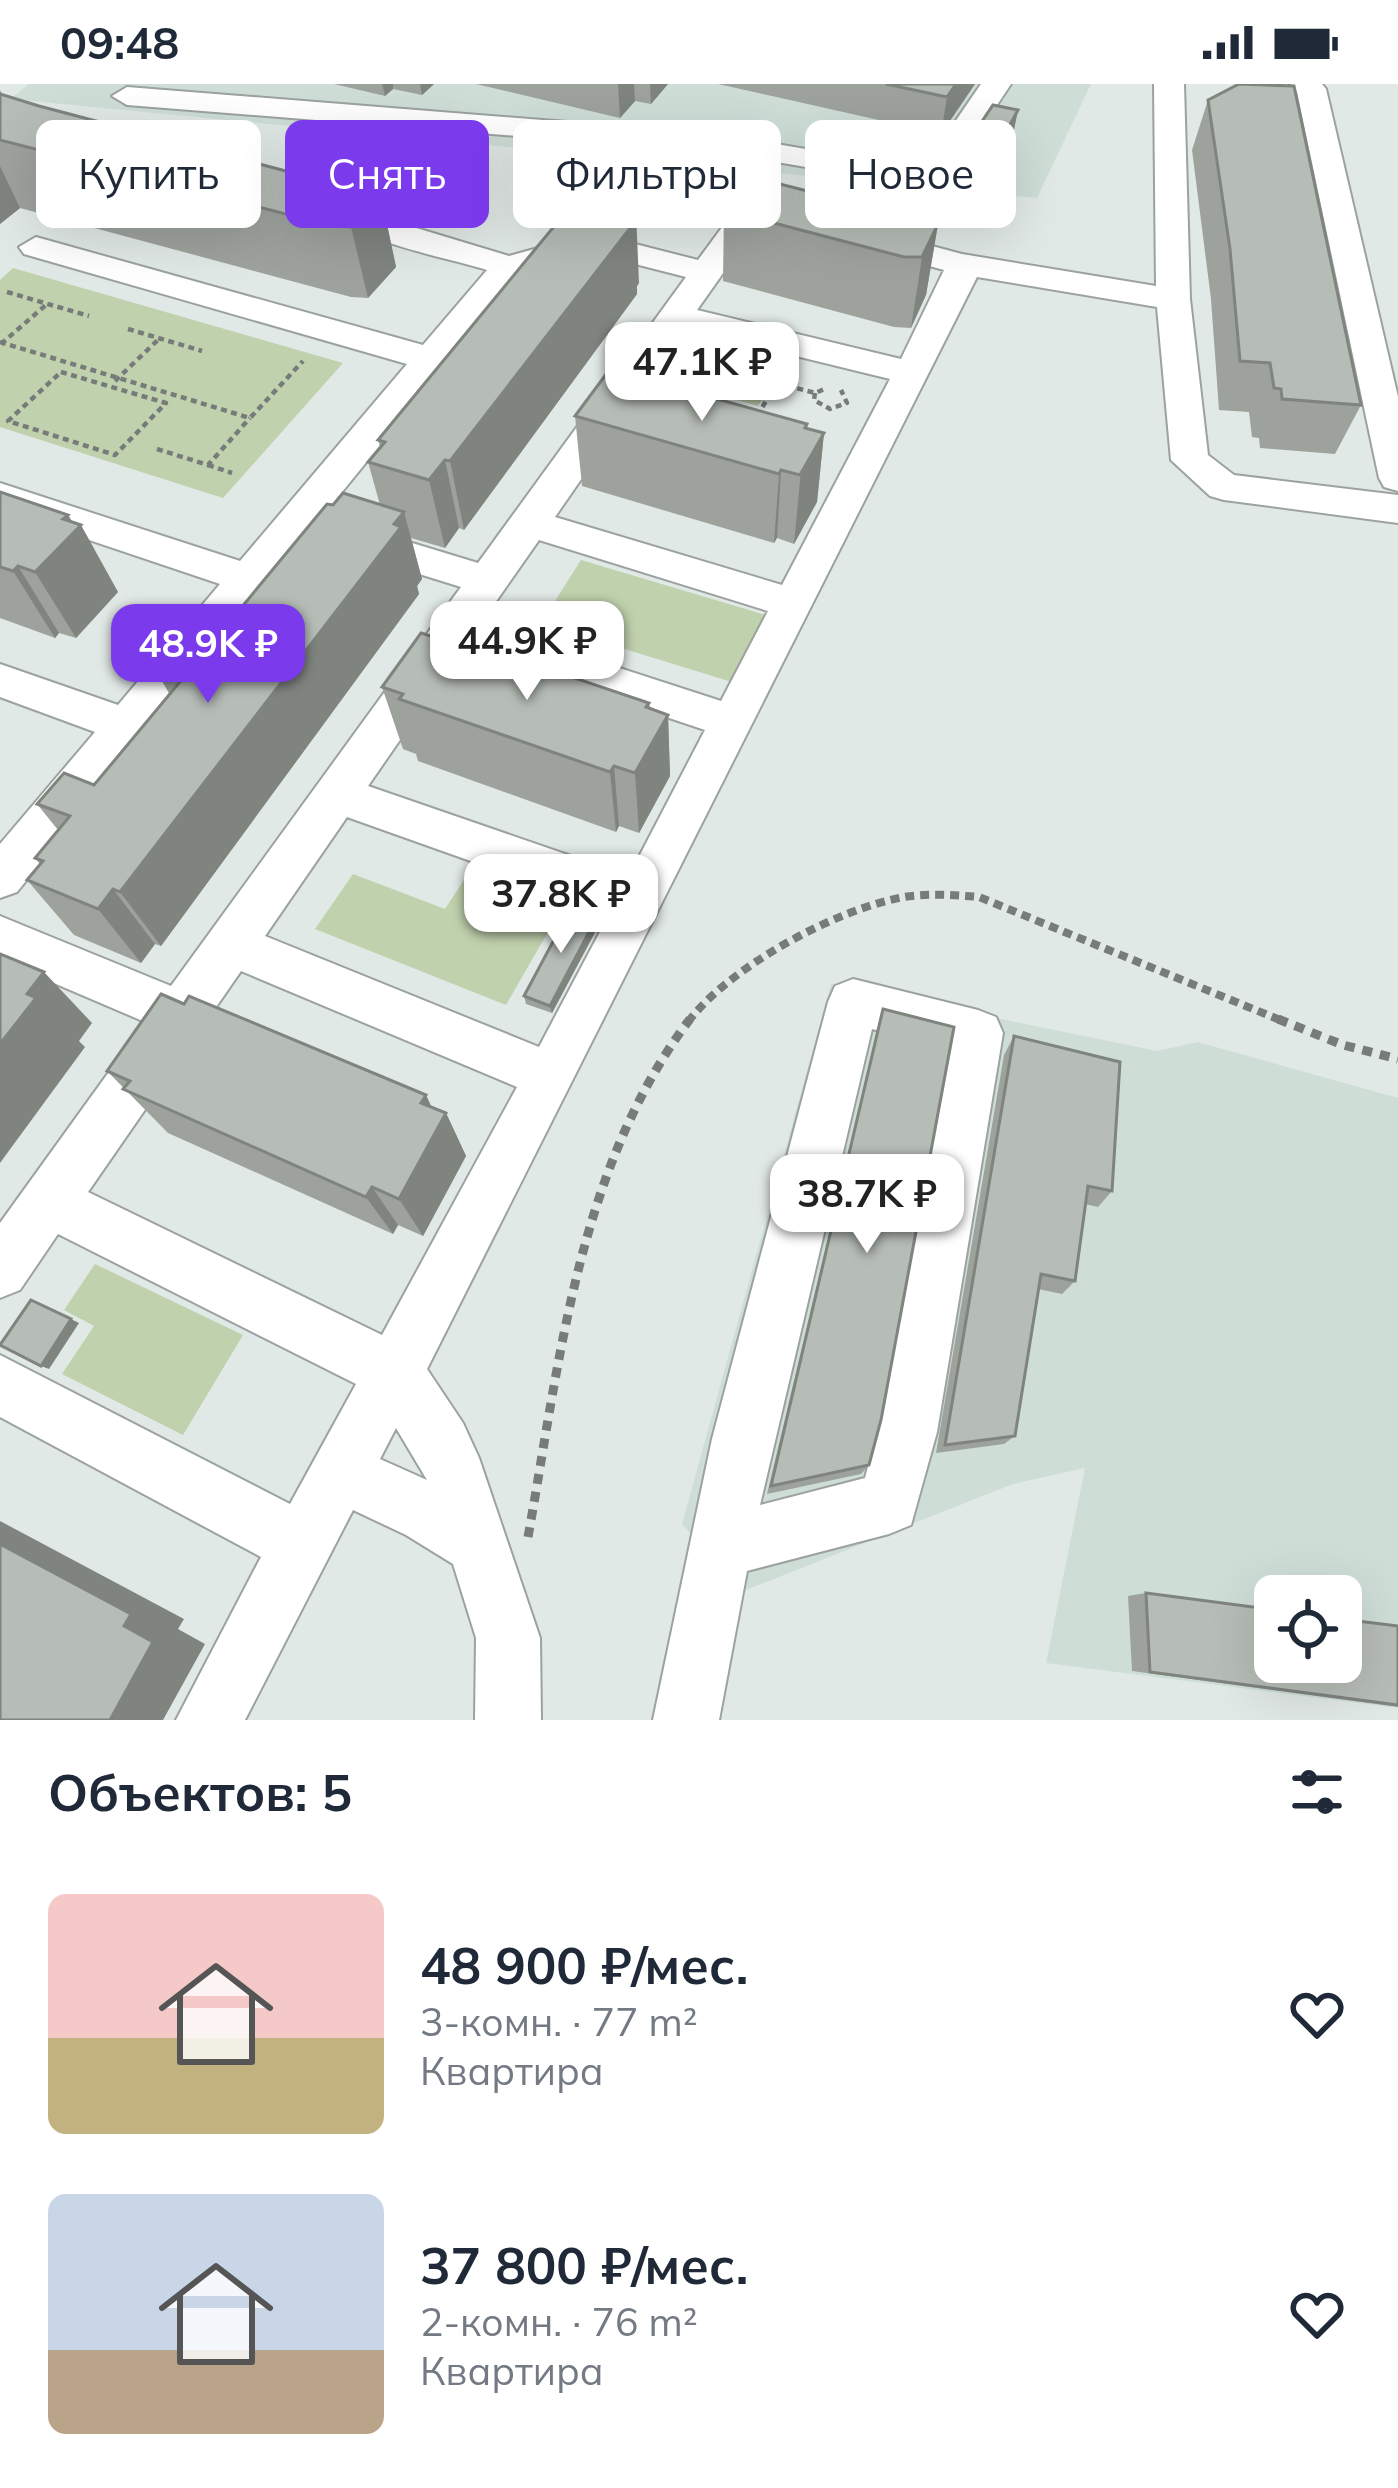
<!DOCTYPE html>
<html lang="ru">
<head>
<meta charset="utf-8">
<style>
	:root { --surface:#fff; --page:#f2f2f3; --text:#1f2937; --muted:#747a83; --accent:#7c3aed }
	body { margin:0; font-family:Mulish,sans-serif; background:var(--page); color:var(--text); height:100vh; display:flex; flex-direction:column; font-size:45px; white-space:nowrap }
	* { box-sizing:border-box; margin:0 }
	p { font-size:39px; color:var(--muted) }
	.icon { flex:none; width:66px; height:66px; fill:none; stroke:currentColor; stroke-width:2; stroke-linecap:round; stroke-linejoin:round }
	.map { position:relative; height:1636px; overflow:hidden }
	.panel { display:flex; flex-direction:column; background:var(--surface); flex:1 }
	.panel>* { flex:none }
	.hud { position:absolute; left:36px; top:36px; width:1326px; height:108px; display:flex; gap:24px }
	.tools { position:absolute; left:1254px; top:1491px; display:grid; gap:24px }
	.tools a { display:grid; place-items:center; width:108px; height:108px; border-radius:18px; background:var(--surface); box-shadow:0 12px 48px #0002; font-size:60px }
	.price { position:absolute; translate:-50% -102px; padding:0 27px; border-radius:24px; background:#fff; color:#222; font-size:39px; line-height:78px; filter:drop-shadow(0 3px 6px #0008) }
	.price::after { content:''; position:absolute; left:50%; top:72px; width:36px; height:27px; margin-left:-18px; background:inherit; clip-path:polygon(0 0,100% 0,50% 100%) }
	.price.selected { background:var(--accent); color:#fff }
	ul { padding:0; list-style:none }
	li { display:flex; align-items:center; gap:36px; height:300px; padding:0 48px }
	li span { display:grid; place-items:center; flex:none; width:336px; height:240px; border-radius:18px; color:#555 }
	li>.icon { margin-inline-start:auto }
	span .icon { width:144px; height:144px; fill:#fffc; stroke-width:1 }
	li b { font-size:51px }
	h2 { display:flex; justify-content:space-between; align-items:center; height:144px; padding:0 48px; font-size:51px }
	.chip { padding:0 42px; border-radius:18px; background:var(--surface); box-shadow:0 12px 48px #0002; font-size:42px; line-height:108px }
	.chip.selected { background:var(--accent); color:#fff }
	.status { display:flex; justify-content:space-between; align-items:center; height:84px; padding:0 60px; background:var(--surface); direction:ltr }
	.status svg { height:33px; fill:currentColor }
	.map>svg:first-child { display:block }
</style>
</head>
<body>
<div class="status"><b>09:48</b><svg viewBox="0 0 49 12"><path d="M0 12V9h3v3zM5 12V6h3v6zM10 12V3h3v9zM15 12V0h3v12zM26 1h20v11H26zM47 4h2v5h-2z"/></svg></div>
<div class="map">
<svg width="1398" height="1636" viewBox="0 0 1398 1636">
	<rect width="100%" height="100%" fill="#e1e9e6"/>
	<g fill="#ceded7" fill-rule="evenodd">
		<path d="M29,0H1091L1037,114L10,15Z"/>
		<path d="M831,900L1157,967L1198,958L1398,1014V1624L1046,1579L1085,1384L1013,1400L741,1508L682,1440ZM1275,1512H1341V1578H1275Z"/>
	</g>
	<g fill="#c0d1ad">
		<path d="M13,184L343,279L223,414L0,343V196Z"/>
		<path d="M684,245L788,274L758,322L651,291Z"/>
		<path d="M581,476L772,533L738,600L541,539Z"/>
		<path d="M471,785L564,820L506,921L315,845L353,790L445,825Z"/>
		<path d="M95,1180L243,1251L183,1351L62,1290L94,1242L64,1226Z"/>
	</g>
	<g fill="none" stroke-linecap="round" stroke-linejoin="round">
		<defs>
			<g id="minor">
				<path d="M981,0H1011L957,81L887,97L719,68L127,21L112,12L127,3L719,50L887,79L935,67Z"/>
				<path d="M1154,0H1184L1190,215L1208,371L1234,391L1398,411V439L1224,416L1210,412L1171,376L1157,223L977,193L427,1285L463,1339L479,1374L540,1554L541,1636H475L476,1554L453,1480L406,1451L353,1426L245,1636H176L261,1473L0,1333V1271L290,1420L356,1300L58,1150L20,1206L0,1214V1139L145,938L0,876V832L171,902L461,503L339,465L333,455L339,445L353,441L478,479L686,193L592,169L520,189L17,808L0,814V760L95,648L0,613V580L118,621L220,500L0,426V399L240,477L407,280L24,170L19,163L36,153L423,261L487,186C438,171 348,157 316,116L321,109H343L380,133L509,172L592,149L698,176L737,123L769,122L785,132L780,139L757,141L697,226L901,275L944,186L860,163L856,156L860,149L872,146L962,170L1156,202ZM685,245L890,295L782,501L555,433ZM539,456L768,527L721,617L481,539ZM463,565L705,646L629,792L368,702ZM347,733L611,827L539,963L265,852ZM241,887L517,1003L382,1251L88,1108ZM396,1344L427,1396L380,1375Z"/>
				<path d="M1290,0H1322L1326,5L1398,313V407L1384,403L1379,394L1297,8Z"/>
				<path d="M853,895L978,926L996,933L1003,949L937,1348L911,1441L889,1450L747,1487L719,1636H653L712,1355L828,918L835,902ZM872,945L949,965L877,1348L865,1394L760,1421Z"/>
			</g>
		</defs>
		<use href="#minor" stroke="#9ba29f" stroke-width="4"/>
		<g stroke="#777c7a" stroke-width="4.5" stroke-dasharray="6 4.5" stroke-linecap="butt">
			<path d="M7,208L89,232"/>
			<path d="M128,245L202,267"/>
			<path d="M0,258L250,334L303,277"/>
			<path d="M1,260L47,220"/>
			<path d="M61,288L166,319L115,371L8,337Z"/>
			<path d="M115,297L160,254"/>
			<path d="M777,299L815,309L827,304"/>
			<path d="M815,309L814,316L830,325L847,319L841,306"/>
			<path d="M757,332L777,299"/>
			<path d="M157,365L208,381L250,334"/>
			<path d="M208,381L232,389"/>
		</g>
		<path stroke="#777c7a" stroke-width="8" stroke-dasharray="9 6" stroke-linecap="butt" d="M688,938C729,883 836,825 904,813C929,809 954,811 979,813L1285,938"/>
		<g stroke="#777c7a" stroke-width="9" stroke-dasharray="10 8" stroke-linecap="butt">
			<path d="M1278,935L1343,961L1398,975"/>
			<path d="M528,1453C560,1276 578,1083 690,935"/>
		</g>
		<use href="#minor" fill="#fff" fill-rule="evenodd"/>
	</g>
	<g fill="#9da29d">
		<path d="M334,0H434L422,11L393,5L385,12Z"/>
		<path d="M476,0H668L651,20L635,17L620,34Z"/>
		<path d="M718,0H975L941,50Z"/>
		<path d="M0,6L2,10L39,22L381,112L396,183L368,214L351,213L20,124L0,140Z"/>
		<path d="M1208,16L1361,321L1335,370L1260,364L1259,354L1252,353L1249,328L1219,326L1211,215L1192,66Z"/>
		<path d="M1014,46L984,101L946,93L949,73Z"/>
		<path d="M724,126L938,140L926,211L911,244L894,243L723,197Z"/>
		<path d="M639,199L637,202V210L464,446L459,444L445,464L411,454L422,495L417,502L419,510L161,862L155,860L141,879L74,851L27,796L40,780L35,774L58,746L37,720L94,701L170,611L154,583L207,565L333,421H380L368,378L380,363L378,356Z"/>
		<path d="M623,294L807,340V344L824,349L817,418L794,460L777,454L774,459L582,402L575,332Z"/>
		<path d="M0,408L68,431L118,508L76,554L59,549L55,554L0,534Z"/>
		<path d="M382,603L649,619L650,624L668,631L670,692L639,749L619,742L616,748L418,677L416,670L403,665Z"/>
		<path d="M598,831L600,839L552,929L526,920L524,912Z"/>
		<path d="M883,925L869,1381L861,1390L767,1410Z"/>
		<path d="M1014,952L1112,1107L1098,1123L1085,1120L1075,1197L1062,1210L1038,1205L1015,1352L1004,1360L936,1369L1004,971Z"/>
		<path d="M107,987L432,1023L446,1029L466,1072L423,1152L398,1141L393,1150L168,1049Z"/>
		<path d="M1146,1509L1398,1542V1623L1132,1587L1128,1512Z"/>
	</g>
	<g fill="#7f847f">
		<path d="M382,0H393V5L385,12Z"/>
		<path d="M420,0H434L422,11Z"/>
		<path d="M618,0H634L635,17L620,34Z"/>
		<path d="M650,0H668L651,20Z"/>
		<path d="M956,0H975L941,50L947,13Z"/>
		<path d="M1018,26L1014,46L984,101L988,81Z"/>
		<path d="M0,82L20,124L0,140Z"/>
		<path d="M381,112L396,183L368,214L351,143Z"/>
		<path d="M636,128L639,199L637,202V210L464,446L450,377Z"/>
		<path d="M938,140L926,211L911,244L922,173Z"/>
		<path d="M807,340L803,386L824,349L817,418L794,460L805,344Z"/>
		<path d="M445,376L459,444L445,464L429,396Z"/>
		<path d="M781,386L777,454L774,459L779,390Z"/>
		<path d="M404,428L422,495L417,502L419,510L161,862L120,808Z"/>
		<path d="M68,431L76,446L81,441L118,508L76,554L35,488L63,435Z"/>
		<path d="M18,482L59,549L55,554L13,487Z"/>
		<path d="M649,619L651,660L668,631L670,692L639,749L635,689L646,623Z"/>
		<path d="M614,682L619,742L616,748L610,688Z"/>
		<path d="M113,805L155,860L141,879L98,825Z"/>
		<path d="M598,831L600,839L552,929L550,922Z"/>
		<path d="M44,888L92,939L79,957L85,963L0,1079V960L27,910Z"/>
		<path d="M426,1011L440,1041L446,1029L466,1072L423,1152L399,1115L421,1019Z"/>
		<path d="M372,1103L398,1141L393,1150L366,1113Z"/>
		<path d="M71,1235L79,1239L49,1285L41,1282Z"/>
		<path d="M0,1437L184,1535L178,1545L205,1560L163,1636H110L124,1542L0,1460Z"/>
	</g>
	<g fill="#b6bcb6" stroke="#7f847f" stroke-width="3">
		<path d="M886,0H956L947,13Z"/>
		<path d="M1239,0L1294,2L1361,321L1282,315L1281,305L1274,304L1270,279L1240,277L1230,165L1208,16Z"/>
		<path d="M0,10L39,22L381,112L351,143L332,142L0,56Z"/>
		<path d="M993,21L1018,26L988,81L949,73L964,64Z"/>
		<path d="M746,96H764L938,140L922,173H904L724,126Z"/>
		<path d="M583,115L636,128L629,137L634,139L450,377L445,376L429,396L368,378L385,358L378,356L570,123L576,124Z"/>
		<path d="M607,289L623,294L627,290L807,340L805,344L824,349L800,391L781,386L779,390L575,332Z"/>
		<path d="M0,408L68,431L63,435L81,441L35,488L18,482L13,487L0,483Z"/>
		<path d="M343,409L404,428L394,440L401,443L120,808L113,805L98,825L27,796L43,777L35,774L70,732L37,720L64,689L94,701L184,593L154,583L177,555L207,565L327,420L333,421Z"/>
		<path d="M421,549L440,555L444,550L649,619L646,623L668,631L635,689L614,682L610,688L399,615L403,610L382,603Z"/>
		<path d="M572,822L598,831L550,922L524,912Z"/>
		<path d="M0,870L44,888L27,910L36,914L0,960Z"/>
		<path d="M161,910L184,920L189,912L426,1011L421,1019L446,1029L399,1115L372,1103L366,1113L123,1005L130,997L107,987Z"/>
		<path d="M883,925L954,943L881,1336L869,1381L771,1402Z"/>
		<path d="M1014,952L1120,978L1112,1107L1088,1102L1075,1197L1041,1190L1015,1352L945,1361Z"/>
		<path d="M31,1216L71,1235L41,1282L0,1261Z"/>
		<path d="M0,1460L131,1530L124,1542L153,1558L110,1636H0Z"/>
		<path d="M1146,1509L1275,1526V1578H1341V1535L1398,1542V1621L1150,1588Z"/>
	</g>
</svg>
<div class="tools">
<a><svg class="icon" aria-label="locate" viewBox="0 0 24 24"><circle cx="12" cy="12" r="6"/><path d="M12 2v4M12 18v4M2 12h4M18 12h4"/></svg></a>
</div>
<b class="price" style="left:702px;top:340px">47.1K ₽</b>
<b class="price" style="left:527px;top:619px">44.9K ₽</b>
<b class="price selected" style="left:208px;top:622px">48.9K ₽</b>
<b class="price" style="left:561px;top:872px">37.8K ₽</b>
<b class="price" style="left:867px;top:1172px">38.7K ₽</b>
<div class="hud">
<a class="chip">Купить</a>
<a class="chip selected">Снять</a>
<a class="chip">Фильтры</a>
<a class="chip">Новое</a>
</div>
</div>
<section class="panel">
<h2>Объектов: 5<svg class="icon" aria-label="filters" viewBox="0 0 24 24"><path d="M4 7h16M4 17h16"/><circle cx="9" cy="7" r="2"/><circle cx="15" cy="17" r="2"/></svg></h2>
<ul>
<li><span style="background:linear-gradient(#f6c9c9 60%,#c2b280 0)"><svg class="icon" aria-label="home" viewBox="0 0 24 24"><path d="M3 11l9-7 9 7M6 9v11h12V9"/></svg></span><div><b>48 900 ₽/мес.</b><p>3-комн. · 77 m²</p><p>Квартира</p></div><svg class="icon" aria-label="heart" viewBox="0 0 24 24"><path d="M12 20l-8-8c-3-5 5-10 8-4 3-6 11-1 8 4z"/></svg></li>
<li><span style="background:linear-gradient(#c9d6e8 65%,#b9a48a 0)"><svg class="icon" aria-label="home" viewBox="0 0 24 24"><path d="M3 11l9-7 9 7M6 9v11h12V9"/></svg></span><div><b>37 800 ₽/мес.</b><p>2-комн. · 76 m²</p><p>Квартира</p></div><svg class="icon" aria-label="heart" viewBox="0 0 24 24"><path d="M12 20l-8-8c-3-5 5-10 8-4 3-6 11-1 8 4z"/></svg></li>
</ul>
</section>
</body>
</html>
